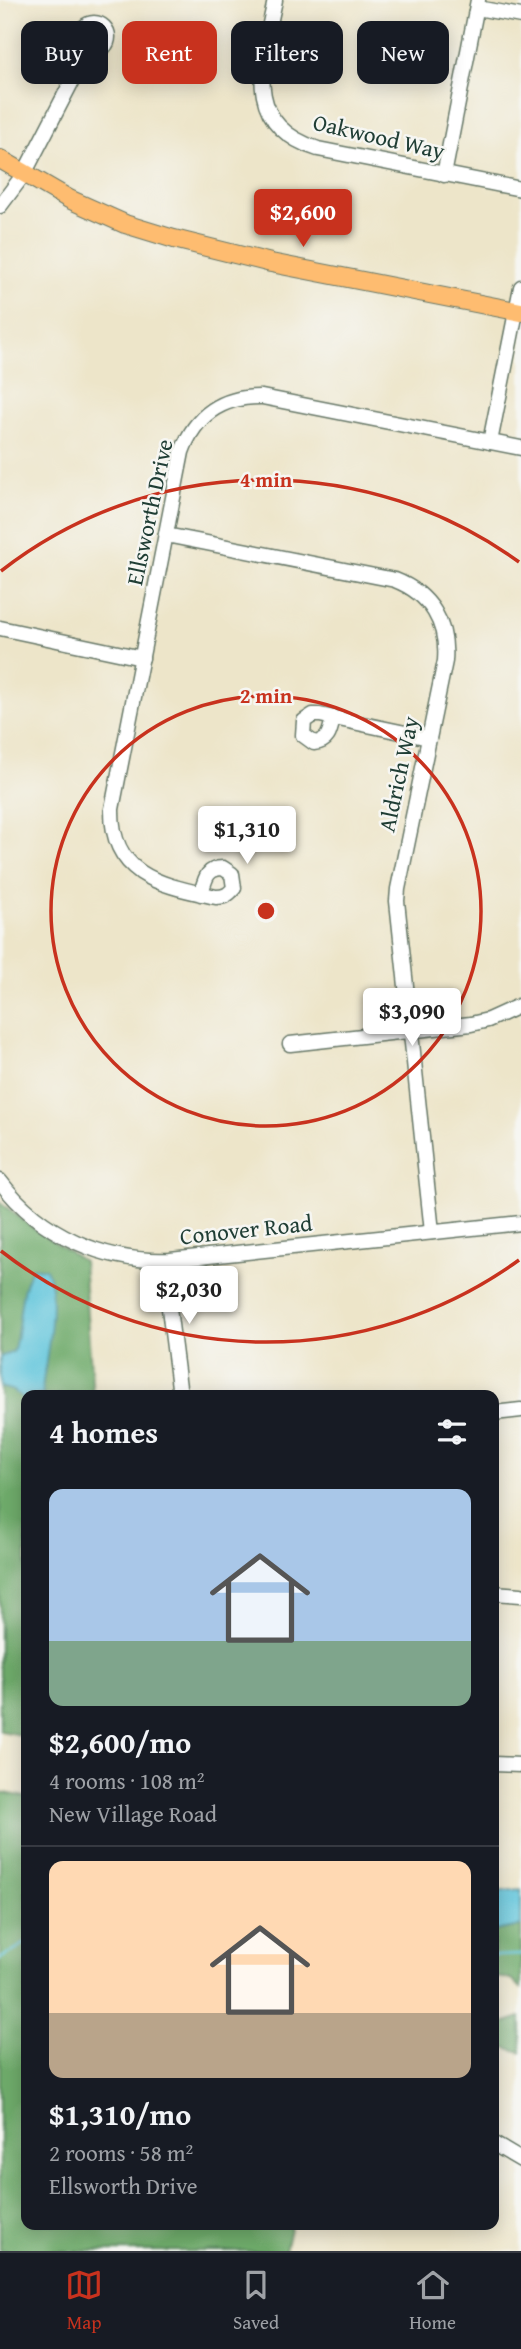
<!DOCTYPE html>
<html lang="en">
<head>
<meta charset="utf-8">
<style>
	:root { --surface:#171b24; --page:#242831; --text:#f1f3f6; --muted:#9ea1a6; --line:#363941; --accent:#c8321e }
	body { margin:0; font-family:"Gentium Book Plus",serif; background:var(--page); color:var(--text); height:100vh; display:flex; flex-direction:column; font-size:26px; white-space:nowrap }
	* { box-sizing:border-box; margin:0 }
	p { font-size:23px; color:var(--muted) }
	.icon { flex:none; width:38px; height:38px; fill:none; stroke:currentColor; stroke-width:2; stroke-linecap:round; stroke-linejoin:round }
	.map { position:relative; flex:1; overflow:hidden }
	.panel { position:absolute; left:21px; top:1390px; width:478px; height:840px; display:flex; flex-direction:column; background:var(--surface); border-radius:14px; box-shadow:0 4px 18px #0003 }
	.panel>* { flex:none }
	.banner { position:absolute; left:21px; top:21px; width:480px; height:63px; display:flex; gap:14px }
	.price { position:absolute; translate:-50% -60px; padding:0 16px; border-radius:7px; background:#fff; color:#222; font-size:23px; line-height:46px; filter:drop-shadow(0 2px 4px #0008) }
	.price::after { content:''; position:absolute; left:50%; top:42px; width:21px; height:16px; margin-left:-10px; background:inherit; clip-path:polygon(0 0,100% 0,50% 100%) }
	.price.on { background:var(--accent); color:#fff }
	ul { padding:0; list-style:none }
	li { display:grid; align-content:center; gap:14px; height:371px; padding:0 28px }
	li+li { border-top:2px solid var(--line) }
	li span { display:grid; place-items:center; height:217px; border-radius:14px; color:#555 }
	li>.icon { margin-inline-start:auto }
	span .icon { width:126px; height:126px; fill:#fffc; stroke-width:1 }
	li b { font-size:30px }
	h2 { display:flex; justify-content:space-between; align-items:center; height:84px; padding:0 28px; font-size:30px }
	.chip { padding:0 24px; border-radius:14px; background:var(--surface); box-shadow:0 4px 18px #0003; font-size:24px; line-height:63px }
	.chip.on { background:var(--accent); color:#fff }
	.tabs { display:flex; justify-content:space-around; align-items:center; height:98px; border-top:2px solid var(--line); background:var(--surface); font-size:19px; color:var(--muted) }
	.tabs a { display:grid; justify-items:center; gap:4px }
	.tabs .on { color:var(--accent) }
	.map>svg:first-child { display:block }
</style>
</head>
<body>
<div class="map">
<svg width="521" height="2251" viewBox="0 0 521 2251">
	<rect width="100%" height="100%" fill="#f6f6f2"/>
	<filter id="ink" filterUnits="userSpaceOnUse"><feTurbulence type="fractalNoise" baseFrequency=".0143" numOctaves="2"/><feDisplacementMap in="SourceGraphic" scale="14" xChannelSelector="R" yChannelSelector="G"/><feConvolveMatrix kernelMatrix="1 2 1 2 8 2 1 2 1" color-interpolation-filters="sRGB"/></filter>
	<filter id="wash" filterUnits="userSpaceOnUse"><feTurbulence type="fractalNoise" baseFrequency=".00686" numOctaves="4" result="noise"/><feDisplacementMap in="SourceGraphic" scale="28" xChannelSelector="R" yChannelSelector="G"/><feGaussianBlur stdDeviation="1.57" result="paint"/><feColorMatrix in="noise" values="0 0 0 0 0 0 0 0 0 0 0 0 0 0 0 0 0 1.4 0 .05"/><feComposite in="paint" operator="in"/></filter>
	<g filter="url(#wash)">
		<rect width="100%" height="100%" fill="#ede5c9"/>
		<g fill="#6eaa6b" stroke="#467450" stroke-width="2">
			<path d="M0,1202L26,1223L83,1261L93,1395H26V1736L0,1731Z"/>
			<path d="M0,1792L26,1797V2224H291L285,2251H0Z"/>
			<path d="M521,1926V1988L512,1979L494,1977V1931Z"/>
			<path d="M521,2017V2052L494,2044V2026Z"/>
		</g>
		<g fill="#5dc4db" stroke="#3e8088" stroke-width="2">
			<path d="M33,1267L46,1269C57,1293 50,1335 46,1362C45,1374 41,1383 43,1395H26V1401L14,1391L0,1387V1357L13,1352C22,1324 17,1291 33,1267Z"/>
			<path d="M521,1889V1926L494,1931V1892Z"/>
		</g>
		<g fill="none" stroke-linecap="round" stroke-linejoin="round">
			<g stroke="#5dc4db" stroke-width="2.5">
				<path d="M494,1956L521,1955"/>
				<path d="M0,1959L26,1943"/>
			</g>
		</g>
	</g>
	<g filter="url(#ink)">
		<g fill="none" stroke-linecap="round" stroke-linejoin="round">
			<defs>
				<g id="minor">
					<path d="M275,0C263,60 240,124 318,149L521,189"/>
					<path d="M477,8L521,16"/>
					<circle cx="94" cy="37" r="14"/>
					<path d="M444,175L478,0"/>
					<path d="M0,206L24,174L88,50"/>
					<path d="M490,442L521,287"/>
					<path d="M166,535L395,580C431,594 448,624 445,661L398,889L397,901L432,1232"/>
					<path d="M0,628L142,658"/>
					<path d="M333,718C330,731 329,742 314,743L303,735L304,721L313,715H320L429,738"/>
					<path d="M201,894C205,880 206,868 223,868L232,874L234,888C228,895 225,897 216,897C162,885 111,877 112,809L182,452C195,415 223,396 262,397L521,448"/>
					<path d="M290,1044L471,1024L488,1020L521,1005"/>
					<path d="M0,1181C40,1235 105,1263 170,1260L521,1223"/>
					<path d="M163,1261L180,1395"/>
					<path d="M494,1413L521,1410"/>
					<path d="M494,1593L521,1595"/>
					<path d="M494,1764L521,1765"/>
					<path d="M494,2144L521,2160"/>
				</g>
				<path id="major" d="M0,159L69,199L125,224L174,239L271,263L521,312"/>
			</defs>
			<use href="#minor" stroke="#677868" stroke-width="17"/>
			<use href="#major" stroke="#677868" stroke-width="20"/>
			<use href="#minor" stroke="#fff" stroke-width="14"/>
			<use href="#major" stroke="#febc70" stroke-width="18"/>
		</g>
	</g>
	<g fill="none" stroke="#c8321e" stroke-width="3.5">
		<circle cx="266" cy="911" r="215"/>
		<path d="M519 1260A431 431 0 0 1 1 1251M1 571A431 431 0 0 1 519 562"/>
	</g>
	<g text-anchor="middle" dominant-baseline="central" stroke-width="5" stroke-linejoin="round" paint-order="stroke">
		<g font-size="23" fill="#1f3d34" stroke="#f6f6f2">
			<text transform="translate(379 136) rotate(13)">Oakwood Way</text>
			<text transform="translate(149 512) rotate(-78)">Ellsworth Drive</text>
			<text transform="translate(398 774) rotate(-78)">Aldrich Way</text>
			<text transform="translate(246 1229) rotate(-6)">Conover Road</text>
		</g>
	</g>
	<circle cx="266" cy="911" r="10" fill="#c8321e" stroke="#f6f6f2" stroke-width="3.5"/>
	<g font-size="21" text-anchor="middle" font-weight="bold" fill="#c8321e" stroke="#f6f6f2" stroke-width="5" stroke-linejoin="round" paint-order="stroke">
		<text x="266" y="487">4 min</text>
		<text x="266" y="703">2 min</text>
	</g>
</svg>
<b class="price on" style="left:303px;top:249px">$2,600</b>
<b class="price" style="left:247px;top:866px">$1,310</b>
<b class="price" style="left:412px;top:1048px">$3,090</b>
<b class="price" style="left:189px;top:1326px">$2,030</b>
<div class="banner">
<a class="chip">Buy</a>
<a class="chip on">Rent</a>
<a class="chip">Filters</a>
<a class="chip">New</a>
</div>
<section class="panel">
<h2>4 homes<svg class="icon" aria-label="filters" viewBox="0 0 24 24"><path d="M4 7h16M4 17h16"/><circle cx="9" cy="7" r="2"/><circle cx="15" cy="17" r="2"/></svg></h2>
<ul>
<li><span style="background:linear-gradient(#a9c7e8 70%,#7fa58c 0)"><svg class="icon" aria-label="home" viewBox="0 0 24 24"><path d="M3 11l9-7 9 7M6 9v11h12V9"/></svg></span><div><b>$2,600/mo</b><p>4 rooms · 108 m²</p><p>New Village Road</p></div></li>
<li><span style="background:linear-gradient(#ffd9b3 70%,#b9a48a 0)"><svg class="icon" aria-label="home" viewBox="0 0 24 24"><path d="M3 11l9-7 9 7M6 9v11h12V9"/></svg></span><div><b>$1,310/mo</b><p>2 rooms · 58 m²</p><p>Ellsworth Drive</p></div></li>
</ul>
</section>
</div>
<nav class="tabs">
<a class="on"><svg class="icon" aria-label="map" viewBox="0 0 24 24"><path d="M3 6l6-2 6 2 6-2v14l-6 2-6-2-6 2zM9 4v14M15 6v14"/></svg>Map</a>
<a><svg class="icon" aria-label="saved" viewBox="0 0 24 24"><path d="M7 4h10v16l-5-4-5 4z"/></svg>Saved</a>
<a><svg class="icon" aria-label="home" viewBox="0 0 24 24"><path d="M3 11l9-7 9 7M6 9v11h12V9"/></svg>Home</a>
</nav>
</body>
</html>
